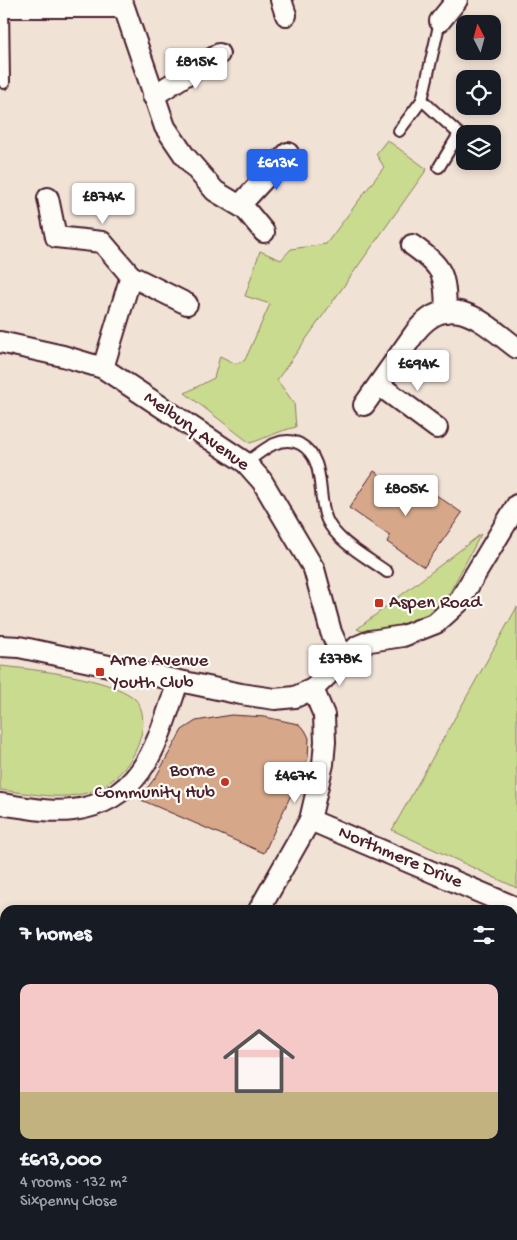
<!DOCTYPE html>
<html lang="en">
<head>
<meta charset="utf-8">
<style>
	:root { --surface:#171b24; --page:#20242c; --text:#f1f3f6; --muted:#9ea1a6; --line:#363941; --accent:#2563eb }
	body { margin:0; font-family:"Gochi Hand",sans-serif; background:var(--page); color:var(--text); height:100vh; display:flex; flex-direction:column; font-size:19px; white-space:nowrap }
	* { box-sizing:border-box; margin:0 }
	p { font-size:16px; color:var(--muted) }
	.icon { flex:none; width:28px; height:28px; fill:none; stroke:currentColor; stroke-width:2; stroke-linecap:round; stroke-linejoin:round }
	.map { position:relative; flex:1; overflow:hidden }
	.drawer { position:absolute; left:0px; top:905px; width:518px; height:335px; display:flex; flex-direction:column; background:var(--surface); border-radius:15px 15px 0 0; box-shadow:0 2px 8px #0003 }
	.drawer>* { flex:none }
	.needle { width:32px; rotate:354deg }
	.tools { position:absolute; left:456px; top:15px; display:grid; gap:10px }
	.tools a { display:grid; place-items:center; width:45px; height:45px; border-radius:10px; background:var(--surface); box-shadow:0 2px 8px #0003; font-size:25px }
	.price { position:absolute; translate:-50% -42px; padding:0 11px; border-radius:5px; background:#fff; color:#222; font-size:16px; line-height:32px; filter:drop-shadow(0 1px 2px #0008) }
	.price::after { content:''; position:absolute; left:50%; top:30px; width:15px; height:11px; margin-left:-8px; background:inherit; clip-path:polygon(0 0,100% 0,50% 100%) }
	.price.selected { background:var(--accent); color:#fff }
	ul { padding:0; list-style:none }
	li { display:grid; align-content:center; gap:10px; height:265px; padding:0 20px }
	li+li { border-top:1px solid var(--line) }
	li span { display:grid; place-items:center; height:155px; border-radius:10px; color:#555 }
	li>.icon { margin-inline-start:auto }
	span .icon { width:90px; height:90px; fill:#fffc; stroke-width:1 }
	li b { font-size:21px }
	h2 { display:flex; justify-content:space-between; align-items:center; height:60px; padding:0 20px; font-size:21px }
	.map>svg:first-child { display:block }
</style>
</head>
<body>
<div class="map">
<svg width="517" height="1240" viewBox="0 0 517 1240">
	<rect width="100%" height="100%" fill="#f1e2d6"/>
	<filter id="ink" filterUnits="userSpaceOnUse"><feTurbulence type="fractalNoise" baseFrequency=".02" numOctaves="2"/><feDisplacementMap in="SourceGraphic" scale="10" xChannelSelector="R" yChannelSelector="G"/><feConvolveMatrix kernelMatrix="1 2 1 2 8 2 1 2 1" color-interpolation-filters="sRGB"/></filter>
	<g filter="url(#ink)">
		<g fill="#c9db8f" stroke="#8a7d5d">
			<path d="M387,140L427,169L277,380L294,403L296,427C278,431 267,438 250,443L185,393L214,378L220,356L236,364L245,360L270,304L245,296L260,251L281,260L291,249L326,244L384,167L376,154Z"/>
			<path d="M481,534L450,592L432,615L407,625L369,634L357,629Z"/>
			<path d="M517,607V888L392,830Z"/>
			<path d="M0,666C32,669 112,678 135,699C144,708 144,724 141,735C137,752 128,766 116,777C82,807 40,794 0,790Z"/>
		</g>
		<g fill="#d6a788" stroke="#4a1f2b">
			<path d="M374,471L417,501L426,488L462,513L424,567L387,542L390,536L349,508Z"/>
			<path d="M231,715L265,717L298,724L305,730L309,738L308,758L264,853L139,799L157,775L182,730L196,721Z"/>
		</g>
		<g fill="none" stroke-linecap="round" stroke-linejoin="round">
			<defs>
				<g id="lane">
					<path d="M3,7L4,83"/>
					<path d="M422,100L459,134L439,167"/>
					<path d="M399,131L422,100L440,21"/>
					<path d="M246,463C262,451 280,434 300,444C327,459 316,495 327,520C337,542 368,558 387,572"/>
					<path d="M0,1176L5,1166"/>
				</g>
				<g id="street">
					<path d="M281,0L286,15"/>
					<path d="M0,7H124L165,127L184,155L215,191L245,209L264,232"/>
					<path d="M440,21L457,0"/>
					<path d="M153,96L219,54"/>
					<path d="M48,198L56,237L102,242L131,276"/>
					<path d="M240,205L288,153"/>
					<path d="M412,245C444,268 445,273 446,312"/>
					<path d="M0,342L63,356L103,368L246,463L262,481L314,569L331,632L343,659"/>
					<path d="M103,368L131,276L187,304"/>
					<path d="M379,385L437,428"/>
					<path d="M364,405L417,330C452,289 485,324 517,348"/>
					<path d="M0,646L19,647L241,694L275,699L295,697L313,689L358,646L370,641L403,636L436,623L458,603L517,505"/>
					<path d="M0,804C24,807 49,813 73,810C145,801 158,739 178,682"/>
					<path d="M310,820L517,908"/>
					<path d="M259,910L310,820L323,764L325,742L324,715L313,689"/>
					<path d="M512,1126L517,1128"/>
					<path d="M84,1240L86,1235"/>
					<path d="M282,1240L285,1235"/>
				</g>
			</defs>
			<use href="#lane" stroke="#4a1f2b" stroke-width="14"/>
			<use href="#street" stroke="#4a1f2b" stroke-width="24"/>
			<use href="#lane" stroke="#fdfcf7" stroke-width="10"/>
			<use href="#street" stroke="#fdfcf7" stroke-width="20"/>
		</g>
	</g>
	<g fill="#c8321e" stroke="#fdfcf7" stroke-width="2">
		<rect x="374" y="598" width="10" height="10" rx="2.5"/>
		<rect x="95" y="667" width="10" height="10" rx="2.5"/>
		<circle cx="225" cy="782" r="5"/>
	</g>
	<g text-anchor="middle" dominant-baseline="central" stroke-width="4.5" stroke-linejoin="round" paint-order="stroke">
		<g font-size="19" fill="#4a1f2b" stroke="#fdfcf7">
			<text transform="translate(196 432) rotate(35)">Melbury Avenue</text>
			<text transform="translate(400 858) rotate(23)">Northmere Drive</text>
		</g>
		<g font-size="19" fill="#4a1f2b" stroke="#fdfcf7" text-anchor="start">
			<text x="389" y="603">Aspen Road</text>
			<text x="110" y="661">Arne Avenue<tspan x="110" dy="22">Youth Club</tspan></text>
			<text x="215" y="771" text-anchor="end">Borne<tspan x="215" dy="22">Community Hub</tspan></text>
		</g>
	</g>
</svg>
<div class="tools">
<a><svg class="needle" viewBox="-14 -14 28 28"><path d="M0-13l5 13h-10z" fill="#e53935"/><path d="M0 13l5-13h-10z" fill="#9ea1a6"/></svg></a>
<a><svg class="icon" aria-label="locate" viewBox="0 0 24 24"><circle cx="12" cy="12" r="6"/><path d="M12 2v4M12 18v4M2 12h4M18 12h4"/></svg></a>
<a><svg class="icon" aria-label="layers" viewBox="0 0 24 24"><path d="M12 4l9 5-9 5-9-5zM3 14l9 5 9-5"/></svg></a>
</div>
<b class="price" style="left:196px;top:90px">£815K</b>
<b class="price selected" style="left:277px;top:191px">£613K</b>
<b class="price" style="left:103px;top:225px">£874K</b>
<b class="price" style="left:418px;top:392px">£694K</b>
<b class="price" style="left:406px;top:517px">£805K</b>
<b class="price" style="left:340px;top:687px">£378K</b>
<b class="price" style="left:295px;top:804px">£467K</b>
<section class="drawer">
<h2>7 homes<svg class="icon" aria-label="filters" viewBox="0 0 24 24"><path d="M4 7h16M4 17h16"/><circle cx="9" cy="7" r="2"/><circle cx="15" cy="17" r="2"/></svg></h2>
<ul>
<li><span style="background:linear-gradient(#f6c9c9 70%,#c2b280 0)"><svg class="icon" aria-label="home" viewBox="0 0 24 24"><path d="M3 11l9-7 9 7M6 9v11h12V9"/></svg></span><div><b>£613,000</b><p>4 rooms · 132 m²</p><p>Sixpenny Close</p></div></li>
</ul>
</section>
</div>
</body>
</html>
